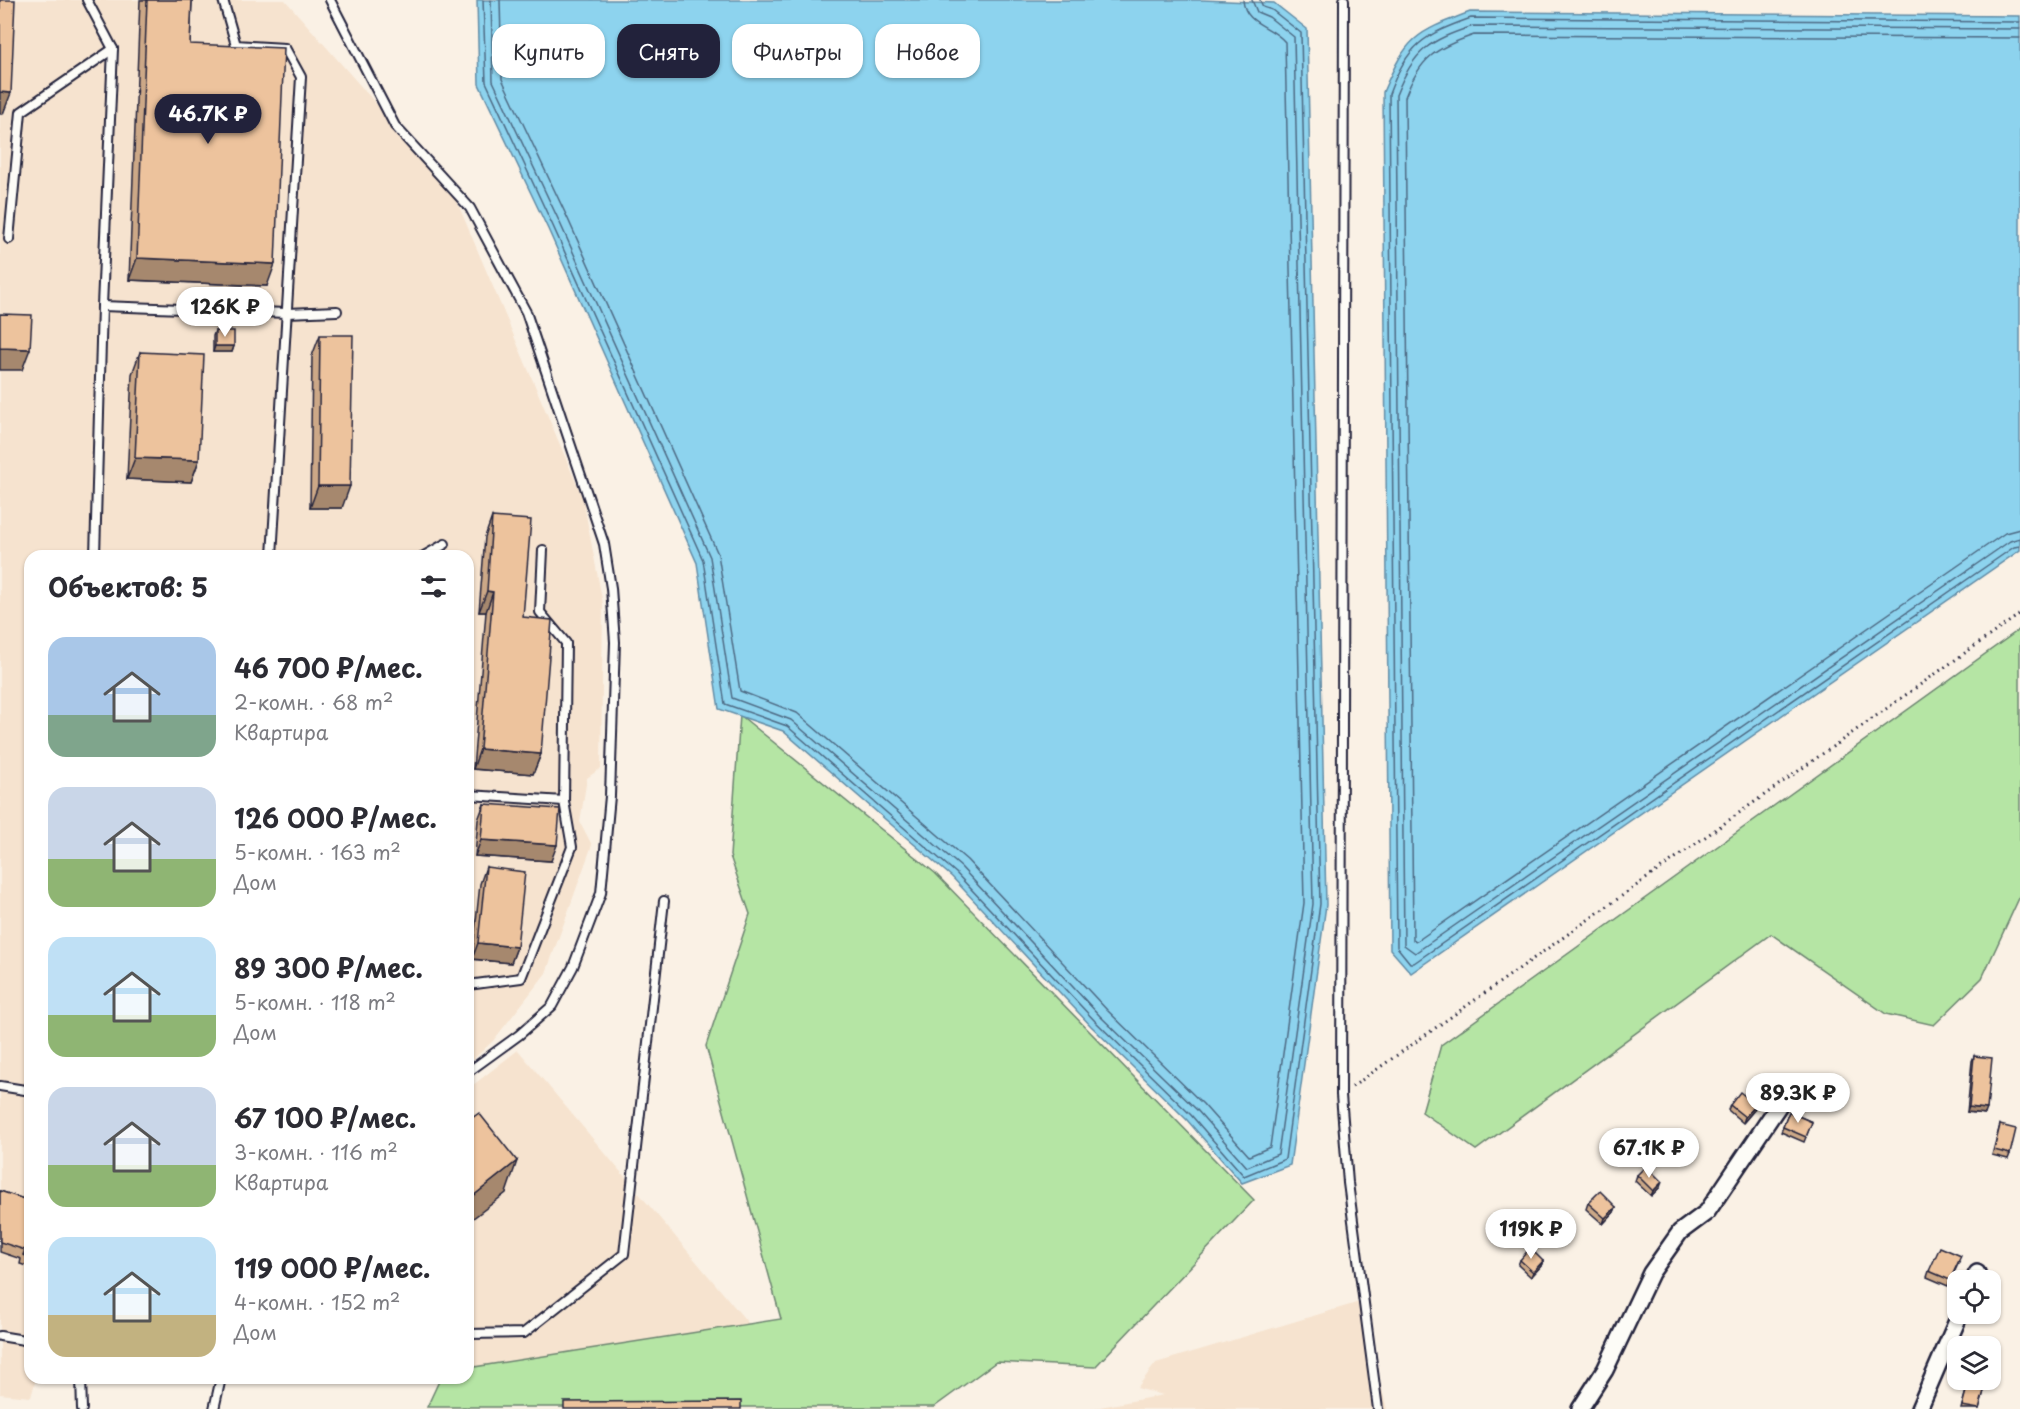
<!DOCTYPE html>
<html lang="ru">
<head>
<meta charset="utf-8">
<style>
	:root { --surface:#fff; --page:#f7f7f7; --text:#2b2b33; --muted:#7c7c81; --accent:#22223b }
	body { margin:0; font-family:"Playpen Sans",sans-serif; background:var(--page); color:var(--text); height:100vh; display:flex; flex-direction:column; font-size:22px; white-space:nowrap }
	* { box-sizing:border-box; margin:0 }
	p { font-size:20px; color:var(--muted) }
	.icon { flex:none; width:33px; height:33px; fill:none; stroke:currentColor; stroke-width:2; stroke-linecap:round; stroke-linejoin:round }
	.map { position:relative; flex:1; overflow:hidden }
	.drawer { position:absolute; left:24px; top:550px; width:450px; height:834px; display:flex; flex-direction:column; background:var(--surface); border-radius:18px; box-shadow:0 2px 4px #0004 }
	.drawer>* { flex:none }
	.hud { position:absolute; left:492px; top:24px; width:570px; height:54px; display:flex; gap:12px }
	.controls { position:absolute; left:1947px; top:1270px; display:grid; gap:12px }
	.controls a { display:grid; place-items:center; width:54px; height:54px; border-radius:12px; background:var(--surface); box-shadow:0 2px 4px #0004; font-size:30px }
	.price { position:absolute; translate:-50% -51px; padding:0 14px; border-radius:21px; background:#fff; color:#222; font-size:20px; line-height:39px; filter:drop-shadow(0 2px 3px #0008) }
	.price::after { content:''; position:absolute; left:50%; top:36px; width:18px; height:14px; margin-left:-9px; background:inherit; clip-path:polygon(0 0,100% 0,50% 100%) }
	.price.current { background:var(--accent); color:#fff }
	ul { padding:0; list-style:none }
	li { display:flex; align-items:center; gap:18px; height:150px; padding:0 24px }
	li span { display:grid; place-items:center; flex:none; width:168px; height:120px; border-radius:18px; color:#555 }
	li>.icon { margin-inline-start:auto }
	span .icon { width:72px; height:72px; fill:#fffc; stroke-width:1 }
	li b { font-size:26px }
	h2 { display:flex; justify-content:space-between; align-items:center; height:72px; padding:0 24px; font-size:26px }
	.pill { padding:0 21px; border-radius:18px; background:var(--surface); box-shadow:0 2px 4px #0004; font-size:21px; line-height:54px }
	.pill.current { background:var(--accent); color:#fff }
	.map>svg:first-child { display:block }
</style>
</head>
<body>
<div class="map">
<svg width="2020" height="1409" viewBox="0 0 2020 1409">
	<rect width="100%" height="100%" fill="#faf1e5"/>
	<filter id="ink" filterUnits="userSpaceOnUse"><feTurbulence type="fractalNoise" baseFrequency=".0167" numOctaves="2"/><feDisplacementMap in="SourceGraphic" scale="12" xChannelSelector="R" yChannelSelector="G"/><feConvolveMatrix kernelMatrix="1 2 1 2 8 2 1 2 1" color-interpolation-filters="sRGB"/></filter>
	<g filter="url(#ink)">
		<g fill="#f6e3cf">
			<path d="M0,0H285L452,190L583,499L603,604L601,768L587,778L580,822L592,845L546,973L493,1041L468,1064V556H30V1378L36,1379L31,1397L0,1394Z"/>
			<path d="M518,1050L781,1362L468,1371V1089Z"/>
			<path d="M1360,1302L1387,1409H1090L1163,1395L1137,1388L1156,1363Z"/>
		</g>
		<g fill="#b5e5a4" stroke="#6c8470" stroke-width="1.5">
			<path d="M2020,629V896L1982,978L1934,1025L1886,1014L1771,934L1476,1150L1422,1112L1441,1045Z"/>
			<path d="M740,715L935,873L1254,1200L1095,1367L996,1362L934,1407H427L440,1379L468,1378V1368L781,1319L706,1046L750,914L730,856Z"/>
		</g>
		<g fill="#8dd3ee" stroke="#628ca6" stroke-width="1.5">
			<path d="M477,0H1203L1274,3L1307,29L1326,905L1290,1165L1242,1183L1187,1120L1091,1026L952,877L783,731L719,709L697,563L548,229L479,84Z"/>
			<path d="M1470,12L2020,16V550L1411,973L1390,949L1383,92C1407,37 1414,33 1470,12Z"/>
		</g>
		<g fill="none" stroke-linecap="round" stroke-linejoin="round">
			<g stroke="#4d6983" stroke-width="1.5">
				<path d="M483,0L486,82L553,226L703,560L725,704L787,726L956,873L1095,1021L1191,1115L1244,1176L1285,1159L1320,904L1301,33L1272,10L1263,7L1260,0"/>
				<path d="M491,0L493,81L560,223L710,557L732,698L791,720L961,867L1100,1016L1197,1110L1247,1167L1278,1154L1313,904L1294,37L1269,17L1257,12L1252,0"/>
				<path d="M500,0L502,79L568,219L718,554L740,691L797,713L967,860L1107,1010L1203,1104L1249,1156L1270,1147L1304,903L1285,42C1271,25 1245,25 1243,0"/>
				<path d="M2020,22L1471,18C1423,35 1407,45 1389,94L1397,947L1410,963H1414L2014,547L2020,546"/>
				<path d="M2020,29L1473,26C1428,41 1414,50 1396,95L1404,945L1415,953L2010,541L2020,538"/>
				<path d="M2020,38L1474,35C1435,48 1420,58 1405,97L1413,940L1417,941L2005,533L2020,529"/>
			</g>
			<defs>
				<g id="service">
					<path d="M87,0L113,49L102,306L95,556"/>
					<path d="M223,0L236,45L285,48L301,77L272,556"/>
					<path d="M330,0L395,126L470,208L526,312L604,544L611,588L615,642L610,796L601,893L573,967L552,1006L519,1035L468,1072"/>
					<path d="M1344,0L1341,1095L1348,1183L1378,1409"/>
					<path d="M9,239L21,112L113,49"/>
					<path d="M102,306L287,313L337,311"/>
					<path d="M424,556L445,544"/>
					<path d="M468,795L564,801"/>
					<path d="M468,985L521,978L572,847L564,801L566,643L540,612L543,550"/>
					<path d="M0,1086L25,1090L30,1087"/>
					<path d="M468,1334L524,1333L624,1254L664,901"/>
					<path d="M0,1336L30,1341"/>
					<path d="M81,1378L82,1409"/>
					<path d="M214,1409L221,1378"/>
				</g>
				<g id="minor">
					<path d="M1974,1281L1977,1273"/>
					<path d="M1580,1409L1605,1370L1651,1273L1680,1232L1707,1212L1779,1105"/>
					<path d="M1919,1409L1960,1314"/>
				</g>
			</defs>
			<use href="#service" stroke="#22223b" stroke-width="12"/>
			<use href="#minor" stroke="#22223b" stroke-width="20"/>
			<path stroke="#22223b" stroke-width="3" stroke-dasharray="1.5 4.5" stroke-linecap="butt" d="M1352,1087L2020,614"/>
			<use href="#service" stroke="#fdfcf7" stroke-width="8"/>
			<use href="#minor" stroke="#fdfcf7" stroke-width="15"/>
		</g>
		<g fill="#cca887" stroke="#22223b" stroke-width="1.5">
			<path d="M140,0H192L190,44L267,286L129,280Z"/>
			<path d="M215,331L234,346L232,352H213V336Z"/>
			<path d="M320,335L342,508H310L312,356Z"/>
			<path d="M140,352L199,460L191,482L127,479L132,374Z"/>
			<path d="M492,517L523,617L541,754L533,774L473,769L486,612H479L485,537Z"/>
			<path d="M484,804L551,861L475,856L478,820Z"/>
			<path d="M486,867L517,947L511,963L472,959L480,884Z"/>
			<path d="M1974,1056L1985,1114L1967,1112L1972,1061Z"/>
			<path d="M1730,1105H1756L1754,1110L1743,1123L1728,1110Z"/>
			<path d="M1789,1112L1812,1122L1804,1142L1781,1132Z"/>
			<path d="M2000,1125L2010,1154L2008,1159L1992,1155Z"/>
			<path d="M1637,1175L1660,1187L1651,1196L1635,1181Z"/>
			<path d="M0,1191L30,1201V1267L20,1264L21,1259L0,1252Z"/>
			<path d="M1588,1203L1616,1207L1614,1212L1603,1224L1586,1209Z"/>
			<path d="M1520,1260L1543,1261L1541,1266L1531,1277L1518,1265Z"/>
			<path d="M1959,1262L1948,1286L1927,1277L1929,1271Z"/>
			<path d="M1969,1380H1987L1979,1409H1961Z"/>
		</g>
		<g fill="#a6886e" stroke="#22223b" stroke-width="1.5">
			<path d="M0,92L11,93L3,114H0Z"/>
			<path d="M137,258L275,264L267,286L129,280Z"/>
			<path d="M215,346H234L232,352H213Z"/>
			<path d="M0,348L30,349L22,370H0Z"/>
			<path d="M135,458L199,460L191,482L127,479Z"/>
			<path d="M318,486H350L342,508H310Z"/>
			<path d="M487,591L493,592L486,612H479Z"/>
			<path d="M480,749L541,754L533,774L473,769Z"/>
			<path d="M481,840L557,845L551,861L475,856Z"/>
			<path d="M478,943L517,947L511,963L472,959Z"/>
			<path d="M1756,1105L1754,1110L1743,1123L1745,1117Z"/>
			<path d="M1969,1107L1987,1109L1985,1114L1967,1112Z"/>
			<path d="M517,1161L506,1193L468,1222V1200Z"/>
			<path d="M1662,1182L1660,1187L1651,1196L1653,1191Z"/>
			<path d="M1616,1207L1614,1212L1603,1224L1605,1218Z"/>
			<path d="M1543,1261L1541,1266L1531,1277L1533,1272Z"/>
		</g>
		<g fill="#edc39d" stroke="#22223b" stroke-width="1.5">
			<path d="M0,0H15L11,93L0,92Z"/>
			<path d="M147,0H192L190,44L284,48L275,264L137,258Z"/>
			<path d="M0,314L32,315L30,349L0,348Z"/>
			<rect x="215" y="331" width="19" height="15"/>
			<path d="M320,335H353L350,486H318Z"/>
			<path d="M140,352L204,355L199,460L135,458Z"/>
			<path d="M492,517L531,520L523,617L552,620L541,754L480,749L493,592L487,591Z"/>
			<path d="M484,804L560,809L557,845L481,840Z"/>
			<path d="M486,867L525,872L517,947L478,943Z"/>
			<path d="M1974,1056L1992,1058L1987,1109L1969,1107Z"/>
			<path d="M1740,1092L1756,1105L1745,1117L1730,1105Z"/>
			<path d="M1789,1112L1812,1122L1806,1137L1783,1127Z"/>
			<path d="M479,1113L517,1161L468,1200V1121Z"/>
			<path d="M2000,1125L2016,1129L2010,1154L1994,1150Z"/>
			<path d="M1646,1166L1662,1182L1653,1191L1637,1175Z"/>
			<path d="M0,1191L30,1201V1257L23,1255L25,1250L0,1242Z"/>
			<path d="M1600,1191L1616,1207L1605,1218L1588,1203Z"/>
			<path d="M1940,1247L1961,1256L1950,1280L1929,1271Z"/>
			<path d="M1530,1248L1543,1261L1533,1272L1520,1260Z"/>
			<path d="M1969,1380H1987L1979,1409L1962,1406Z"/>
			<path d="M741,1401V1409H564V1402Z"/>
		</g>
	</g>
</svg>
<div class="controls">
<a><svg class="icon" aria-label="locate" viewBox="0 0 24 24"><circle cx="12" cy="12" r="6"/><path d="M12 2v4M12 18v4M2 12h4M18 12h4"/></svg></a>
<a><svg class="icon" aria-label="layers" viewBox="0 0 24 24"><path d="M12 4l9 5-9 5-9-5zM3 14l9 5 9-5"/></svg></a>
</div>
<b class="price current" style="left:208px;top:145px">46.7K ₽</b>
<b class="price" style="left:225px;top:338px">126K ₽</b>
<b class="price" style="left:1798px;top:1124px">89.3K ₽</b>
<b class="price" style="left:1649px;top:1179px">67.1K ₽</b>
<b class="price" style="left:1531px;top:1260px">119K ₽</b>
<div class="hud">
<a class="pill">Купить</a>
<a class="pill current">Снять</a>
<a class="pill">Фильтры</a>
<a class="pill">Новое</a>
</div>
<section class="drawer">
<h2>Объектов: 5<svg class="icon" aria-label="filters" viewBox="0 0 24 24"><path d="M4 7h16M4 17h16"/><circle cx="9" cy="7" r="2"/><circle cx="15" cy="17" r="2"/></svg></h2>
<ul>
<li><span style="background:linear-gradient(#a9c7e8 65%,#7fa58c 0)"><svg class="icon" aria-label="home" viewBox="0 0 24 24"><path d="M3 11l9-7 9 7M6 9v11h12V9"/></svg></span><div><b>46 700 ₽/мес.</b><p>2-комн. · 68 m²</p><p>Квартира</p></div></li>
<li><span style="background:linear-gradient(#c9d6e8 60%,#8fb573 0)"><svg class="icon" aria-label="home" viewBox="0 0 24 24"><path d="M3 11l9-7 9 7M6 9v11h12V9"/></svg></span><div><b>126 000 ₽/мес.</b><p>5-комн. · 163 m²</p><p>Дом</p></div></li>
<li><span style="background:linear-gradient(#bfe0f5 65%,#8fb573 0)"><svg class="icon" aria-label="home" viewBox="0 0 24 24"><path d="M3 11l9-7 9 7M6 9v11h12V9"/></svg></span><div><b>89 300 ₽/мес.</b><p>5-комн. · 118 m²</p><p>Дом</p></div></li>
<li><span style="background:linear-gradient(#c9d6e8 65%,#8fb573 0)"><svg class="icon" aria-label="home" viewBox="0 0 24 24"><path d="M3 11l9-7 9 7M6 9v11h12V9"/></svg></span><div><b>67 100 ₽/мес.</b><p>3-комн. · 116 m²</p><p>Квартира</p></div></li>
<li><span style="background:linear-gradient(#bfe0f5 65%,#c2b280 0)"><svg class="icon" aria-label="home" viewBox="0 0 24 24"><path d="M3 11l9-7 9 7M6 9v11h12V9"/></svg></span><div><b>119 000 ₽/мес.</b><p>4-комн. · 152 m²</p><p>Дом</p></div></li>
</ul>
</section>
</div>
</body>
</html>
